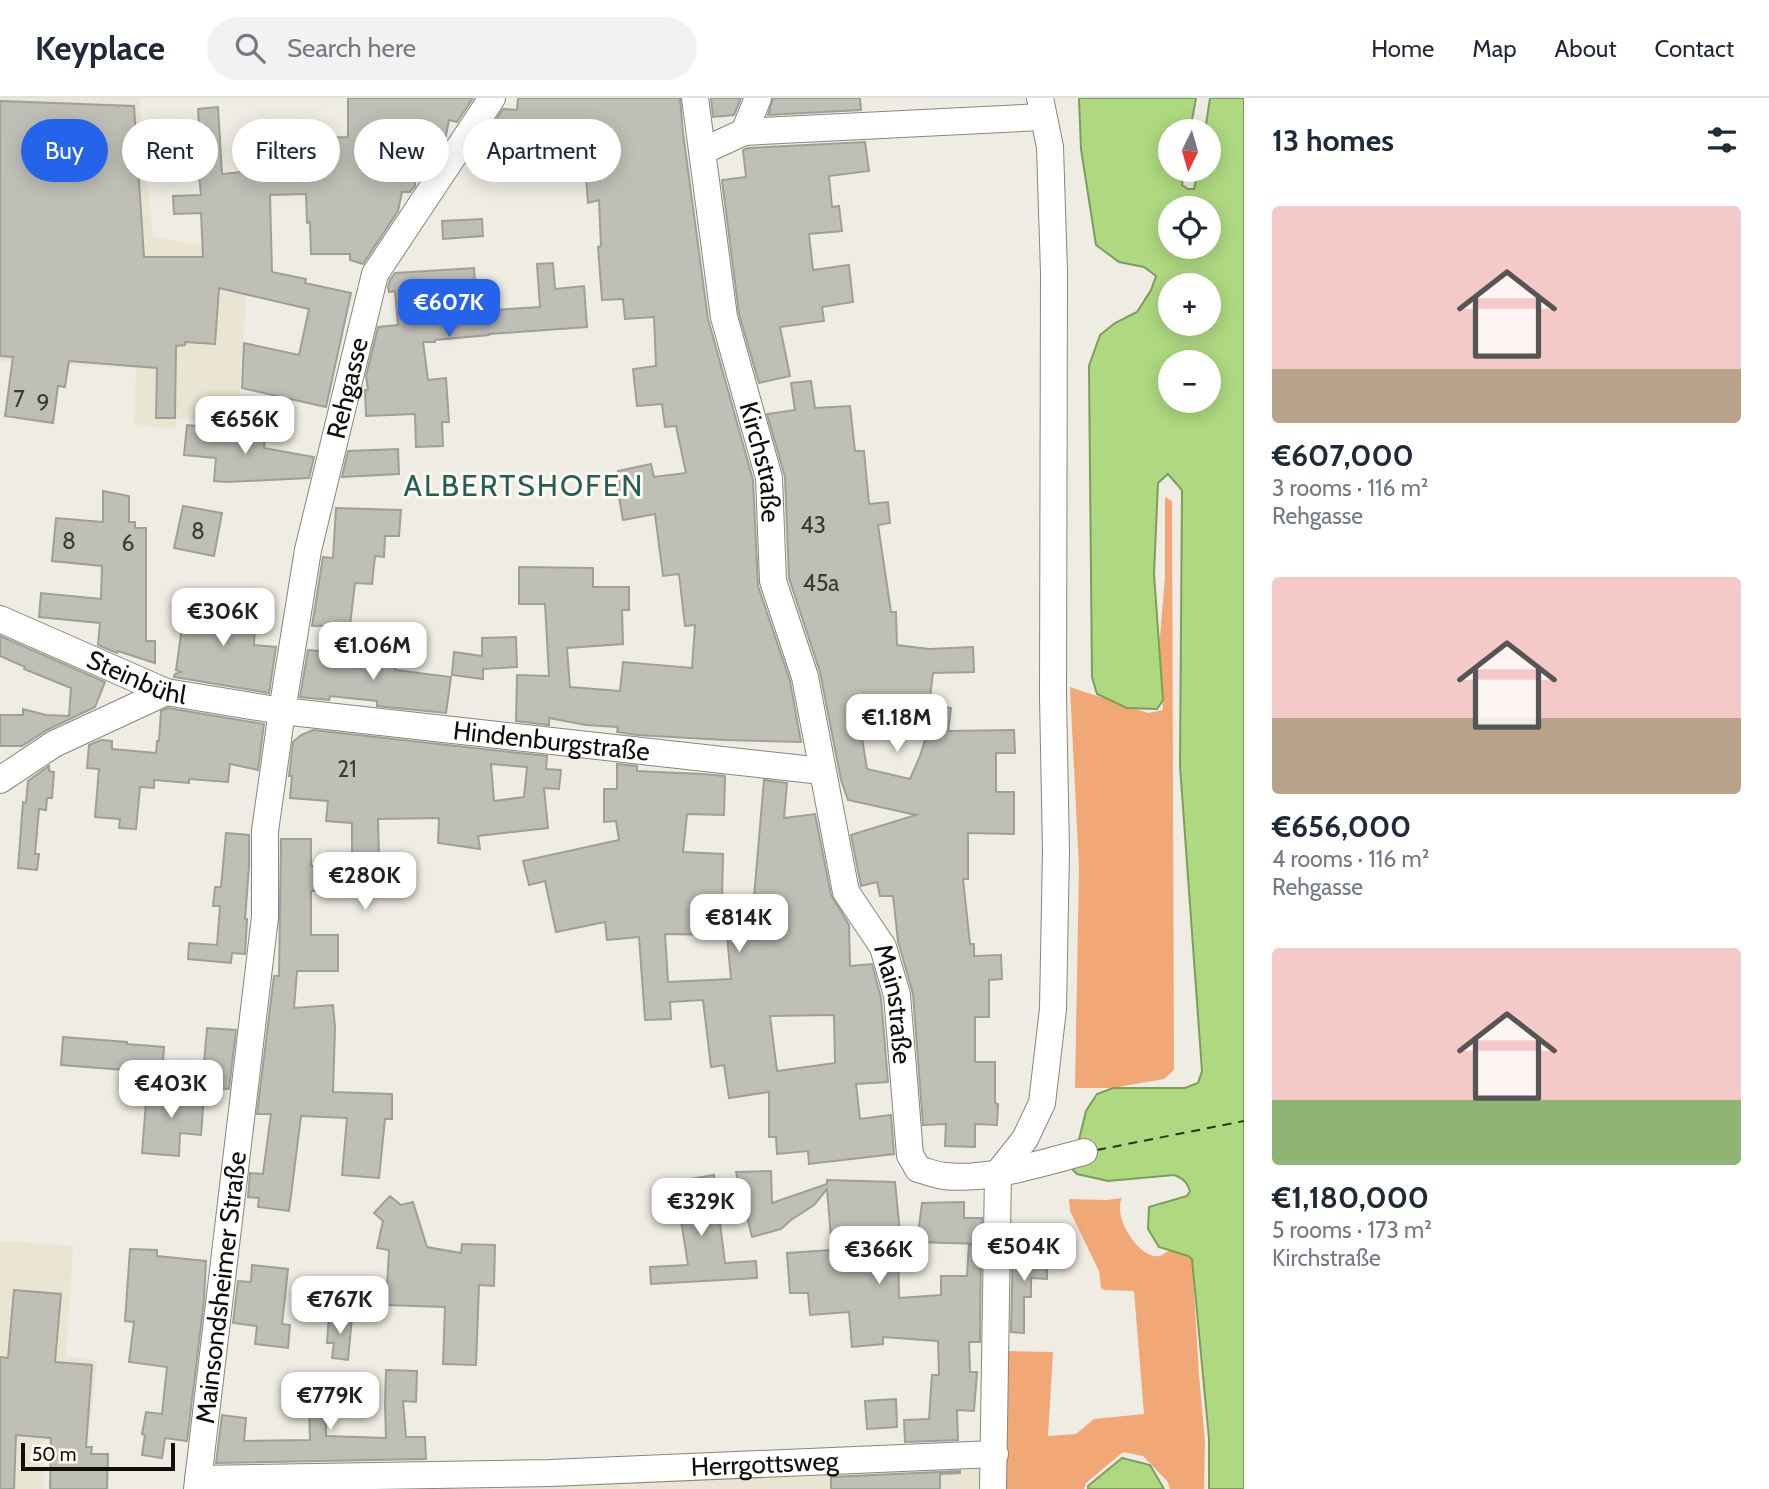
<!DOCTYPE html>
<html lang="en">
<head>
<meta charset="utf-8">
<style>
	:root { --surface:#fff; --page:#f2f2f3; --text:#1f2937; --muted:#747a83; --line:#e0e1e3; --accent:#2563eb }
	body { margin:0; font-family:Cabin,sans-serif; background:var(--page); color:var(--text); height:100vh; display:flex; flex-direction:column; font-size:26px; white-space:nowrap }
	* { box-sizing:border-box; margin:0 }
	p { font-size:23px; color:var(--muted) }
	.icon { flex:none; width:38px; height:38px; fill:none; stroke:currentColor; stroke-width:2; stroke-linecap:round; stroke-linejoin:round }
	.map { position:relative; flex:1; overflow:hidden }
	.sheet { display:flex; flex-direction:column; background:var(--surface); width:525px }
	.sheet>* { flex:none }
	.top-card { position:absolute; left:21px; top:21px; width:665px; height:63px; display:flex; gap:14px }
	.needle { width:46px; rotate:185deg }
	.tools { position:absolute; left:1158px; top:21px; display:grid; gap:14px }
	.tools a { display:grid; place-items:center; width:63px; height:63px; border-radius:50%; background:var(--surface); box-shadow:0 4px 18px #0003; font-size:35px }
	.scale { position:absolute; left:21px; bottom:18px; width:154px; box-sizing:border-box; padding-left:7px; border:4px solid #0f0e0b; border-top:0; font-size:19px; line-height:24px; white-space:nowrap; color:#0f0e0b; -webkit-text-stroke:5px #fdf9f0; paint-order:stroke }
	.price { position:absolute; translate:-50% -60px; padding:0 16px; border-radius:14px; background:#fff; color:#222; font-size:23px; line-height:46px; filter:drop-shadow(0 2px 4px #0008) }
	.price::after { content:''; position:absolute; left:50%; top:42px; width:21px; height:16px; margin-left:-10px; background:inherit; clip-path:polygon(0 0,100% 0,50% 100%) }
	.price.selected { background:var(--accent); color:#fff }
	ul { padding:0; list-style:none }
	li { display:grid; align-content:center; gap:14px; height:371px; padding:0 28px }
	li span { display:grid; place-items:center; height:217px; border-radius:7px; color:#555 }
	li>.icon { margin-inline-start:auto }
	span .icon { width:126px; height:126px; fill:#fffc; stroke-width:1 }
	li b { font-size:30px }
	h2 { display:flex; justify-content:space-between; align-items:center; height:84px; padding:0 28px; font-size:30px }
	.pill { padding:0 24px; border-radius:32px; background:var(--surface); box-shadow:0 4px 18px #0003; font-size:24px; line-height:63px }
	.pill.selected { background:var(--accent); color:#fff }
	header { display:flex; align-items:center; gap:42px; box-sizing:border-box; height:98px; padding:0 35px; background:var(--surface); border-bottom:2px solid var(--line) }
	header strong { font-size:33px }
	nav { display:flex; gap:38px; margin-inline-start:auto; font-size:24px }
	.search { width:490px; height:63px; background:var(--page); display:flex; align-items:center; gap:18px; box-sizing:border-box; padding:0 24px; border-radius:38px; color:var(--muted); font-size:26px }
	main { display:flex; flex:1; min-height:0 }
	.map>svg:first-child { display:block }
</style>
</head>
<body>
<header>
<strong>Keyplace</strong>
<div class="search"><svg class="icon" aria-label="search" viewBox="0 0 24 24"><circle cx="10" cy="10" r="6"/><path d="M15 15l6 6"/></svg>Search here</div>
<nav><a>Home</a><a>Map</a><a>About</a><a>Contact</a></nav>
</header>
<main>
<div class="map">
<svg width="1244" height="1391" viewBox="0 0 1244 1391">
	<rect width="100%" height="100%" fill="#efece3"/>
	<g fill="#eae4d3">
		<path d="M0,0H139L153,139L249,156L237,326L177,320L175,331L134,326L136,270L0,264Z"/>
		<path d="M7,1143L73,1148L66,1258L97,1263L88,1346L44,1343V1391H0V1145Z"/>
		<path d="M992,1354L991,1391H190Z"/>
	</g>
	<g fill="#f1a776">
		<path d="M1165,399L1172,403L1174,972L1164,981L1113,990H1075L1079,770L1070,589L1148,615L1163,612L1159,551L1165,479Z"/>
		<path d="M1122,1100C1112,1118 1139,1162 1160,1158C1162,1157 1169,1153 1170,1152L1192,1161L1199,1277L1205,1343L1204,1391H1170L1168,1384L1143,1358L1123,1354L1086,1385L1084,1391H1000L1004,1253L1053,1254L1048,1338L1076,1336L1094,1321L1144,1316L1134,1193L1104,1192L1101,1190L1099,1173L1070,1113L1069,1101L1107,1102Z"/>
	</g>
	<g fill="#aed981" stroke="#7e9c5e" stroke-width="2" fill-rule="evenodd">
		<path d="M1079,0H1196L1190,33H1171V72H1184L1182,87L1188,91H1194L1198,72H1209V33H1205L1210,0H1244V1391H1209V1341L1192,1161L1188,1158L1159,1149L1148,1131L1149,1109L1187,1098L1190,1093C1187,1084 1183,1080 1174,1077L1108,1083L1077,1076L1073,1072V1066L1086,1013L1097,996L1113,990H1185L1198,985L1202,973L1180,668L1182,392L1168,376L1158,385L1154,476L1163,602L1157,611L1127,610L1097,596L1092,579L1089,268L1100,237L1115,225L1137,214L1151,192L1156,178L1144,169L1119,164L1096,147L1081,51ZM1171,110H1209V149H1171ZM1171,187H1209V226H1171ZM1171,264H1209V303H1171Z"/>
		<path d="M1122,1360L1150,1367L1164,1391H1088V1388Z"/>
	</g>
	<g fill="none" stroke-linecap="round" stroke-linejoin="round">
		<path stroke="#263713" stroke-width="2" stroke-dasharray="9 7" stroke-linecap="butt" d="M1097,1052L1244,1023"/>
	</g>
	<g fill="#bfbfb6" stroke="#9e9f96" stroke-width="2" fill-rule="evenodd">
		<path d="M348,0H473L457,24L449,22L445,42L438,53L415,48V88L410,94H402L398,113L363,166L350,162V156H311L310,124L307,125L306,96L270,97L272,174L306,181L305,185L351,195L326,309L242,290L244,245L299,257L309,211L219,190L215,246L185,244V247L176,248L175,320H156L157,270L69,263L65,289L58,288L53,325L5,318L13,259L0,258V3L134,8L144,159H203L201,115L174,116L173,98L201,97L199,77H202L198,11L218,9L222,76L253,73V65L269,64L268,44H305V40L348,39Z"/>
		<path d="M518,0H680L683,35L708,221L753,382L758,488L790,583L801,644L725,642L637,637L617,634L618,629L586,627L549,620V627L516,623L517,577L549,578L545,506H519V469L593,470V489H629V512H622L623,546L567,550L570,589L620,593L623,564L692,570L695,527L685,528L679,476L663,478L655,416L623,422L617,388L620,387L618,373L651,366L654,379L686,375L676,328L665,329L662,306L637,308L633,271L656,268L654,219L625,221L623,201L602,202L598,149L601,148L599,102L588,105L585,68H575V66L514,70L488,34L503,11L517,12Z"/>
		<path d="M711,0H741L734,17L713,19Z"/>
		<path d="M773,0H860L861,12L768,17Z"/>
		<path d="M865,44L869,73L829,78L832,109L839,108L842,133L809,136L813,172L849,167L853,204L822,209L824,223L780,229L790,278L759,285L739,216L722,82L746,79L743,52L748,50Z"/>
		<path d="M482,121L483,138L443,141L442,123Z"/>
		<path d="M553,165L555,191L584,188L587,229L489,236V237L435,242V244H423L428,282L446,280L449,324H442L443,348L416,349L415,316L366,318L365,292H368L366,278L378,229L398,227L395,193L389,194L388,189L390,182L395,175L474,170L477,213L540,209L537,166Z"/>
		<path d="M811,283L815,310L850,308L855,353H864L869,406L888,404L890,425L878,427L891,514H896L897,547L929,551L973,549L974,574L933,575L929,607L951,610L948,633L1014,632L1015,655H996V694H1014V736L968,735V781H963L970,846H974V858L1001,857L1002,881L989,882V919H975V964H995V1005L998,1006L997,1027L975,1026V1049L945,1048L946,1026L923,1027L913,896L898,843L893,798H880L877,784L861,788L851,737L916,717L848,702L841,682L820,574L789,480L785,379L767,316L795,312L791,285ZM877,627L927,636L920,658L910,681L867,671L862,640L875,638Z"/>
		<path d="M187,327L229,332V335L265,339L264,350L314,359L309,380L227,384L214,383L216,360L184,357Z"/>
		<path d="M398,351L399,376L342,379L348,353Z"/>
		<path d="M103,393L129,398V424H135V430H146V543H155V565L118,553L117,555L98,547L100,525L39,519L41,495L101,501L102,468L52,463L56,420L103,424Z"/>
		<path d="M183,408L222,415L214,458L174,450Z"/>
		<path d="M336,410L401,412L399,438H385L384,459L375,458L372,486L355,485L350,527L312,528L323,459L333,460Z"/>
		<path d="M186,501L250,511L248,527L255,528L254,547L276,549L269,595L174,579L175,576L181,574L176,572Z"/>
		<path d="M0,538L105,584L95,609L47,632L22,648H0V617H23V611L46,617L69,618L71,590L24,571L25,569L0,558Z"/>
		<path d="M516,539L517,569L483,571V581L452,577L454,554L482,558V540Z"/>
		<path d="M308,552L396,561L395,572L451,579L446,615L377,608V603L330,598L329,602L300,599Z"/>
		<path d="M168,610L264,626L258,672L230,666L228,684L189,681V685L154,682V690L140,689L136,731L119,730L120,721L95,719L99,671L87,670L89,647L101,642L112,643V651L156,655L157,643H159L161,613Z"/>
		<path d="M313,632L547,658L546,671L561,672L559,691L544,690L548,730L478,738L480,751L438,745L439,720L378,721L379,762H385V792L311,793V837H338V873H297L294,910L333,907L335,930L333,994L392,996V1021H385L379,1080L342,1077L347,1020L301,1018L289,1113L258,1109L259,1100L248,1099L250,1075L263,1076L271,1016H257L274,878H279L281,741H311V768L352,767V725L326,723L328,703L290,700L292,678H289L293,644L301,637ZM491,666L527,669L524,699L494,703Z"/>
		<path d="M617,666L637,668V673L702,676L725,678L724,717L687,716L683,754L723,756L722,802L754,799L764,682L787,685L784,720L815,716L831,797L849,827L850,868L872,866L881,900L888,984L856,986L860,1021L891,1017L894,1056L809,1066L808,1053L777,1056L776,1039H769V994L729,1000L724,967L711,969L703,902L670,904L671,921L645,922L639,839L607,842L605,824L556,834L545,783L529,787L523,763L619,742L616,723L604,724V691H617ZM665,836L727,837L731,881L668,884ZM834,917L835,965L777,973L770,918Z"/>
		<path d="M49,668V673L54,674L52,700H47L46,712L39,711L35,756H39L37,772L18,770L23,704L26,705L28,683Z"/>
		<path d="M226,735L249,737V768L245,821H247L245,856L232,855L231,865L188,861L189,845L217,847L220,808H213L215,789H221Z"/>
		<path d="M207,930L236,932L229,991L202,989Z"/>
		<path d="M63,939L127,944V946L164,949L161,993L124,990L125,972L61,967Z"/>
		<path d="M147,992L204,996L201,1037L180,1035L179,1058L142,1055Z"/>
		<path d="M771,1073L772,1105L827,1086V1082L895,1084L901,1146H898L899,1200L941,1197V1178H967L969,1146H981L980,1244H969L970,1274H977L974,1313L957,1312L958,1342L905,1344L904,1322L929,1321L932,1277H939L938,1243L883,1239V1246L852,1249L849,1214L810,1217L808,1195H790L787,1155L832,1152L827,1091L814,1107L791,1122L781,1131L752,1139L736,1074Z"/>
		<path d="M714,1077L725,1165L756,1163L757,1180L651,1186L650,1169L688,1167L681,1122H678L673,1084Z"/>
		<path d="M390,1098L401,1107L413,1104L427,1149L461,1155L462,1146L495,1147L494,1188L479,1187L476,1267L443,1266L445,1209L386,1207L389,1152L377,1150L383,1123L374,1115Z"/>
		<path d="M964,1104V1120H982L981,1146L917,1144L922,1105Z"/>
		<path d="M1013,1148L1028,1149V1161H1047V1181L1031,1180V1199H1024V1235L1011,1234Z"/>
		<path d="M130,1151L157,1152V1158L206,1163L204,1202L187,1343L165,1340L162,1360L142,1357L145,1337L142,1336L146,1314L162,1316L167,1269L129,1264L134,1224L125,1223Z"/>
		<path d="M252,1167L288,1171L282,1226L290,1227L288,1250L255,1246L257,1228L233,1225L238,1183L251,1184Z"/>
		<path d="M320,1188L339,1190L337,1208L318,1206Z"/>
		<path d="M14,1192L61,1196L55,1264L92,1267L86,1349H92L91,1356H108L107,1391H50L51,1340L16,1337L14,1391H0V1259L8,1260Z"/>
		<path d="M329,1217L352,1219L348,1262L332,1260L334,1245H327Z"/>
		<path d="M386,1272L417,1273L416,1304L403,1303L406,1339H425L426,1361L216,1365L222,1317L246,1320L244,1343L310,1342L309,1309H302L303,1285L326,1286V1338L386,1340L385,1307Z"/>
		<path d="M896,1301L897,1329L867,1331L865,1303Z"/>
		<path d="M960,1373V1375L940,1376V1391H831V1379Z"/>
	</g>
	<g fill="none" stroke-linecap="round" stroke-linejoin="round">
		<defs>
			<g id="minor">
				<path id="s1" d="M695,0L724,219L769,380L773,483L805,579L846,794L883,849L897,897L910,1057L918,1071C926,1073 935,1077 944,1078C987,1083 1042,1065 1084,1054"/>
				<path d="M744,34L758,0"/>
				<path d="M703,53L744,34L1043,19"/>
				<path id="s2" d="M0,521L166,594L282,613L822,673"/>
				<path d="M0,682L54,646L166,594"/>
				<path d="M998,1075L1025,1041L1042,1005L1053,911L1056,753L1053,599L1054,174L1050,49L1040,0"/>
				<path id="s3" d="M198,1381L550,1375L995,1356"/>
				<path id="s4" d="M197,1391L265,819V733L282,613L308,452L375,176L492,0"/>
				<path d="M993,1391L998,1075"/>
			</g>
		</defs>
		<use href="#minor" stroke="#88857d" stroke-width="28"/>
		<use href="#minor" stroke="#fff" stroke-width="26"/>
	</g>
	<g text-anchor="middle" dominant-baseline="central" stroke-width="6" stroke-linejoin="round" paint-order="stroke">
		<g font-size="23" fill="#3b3a36">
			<text x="19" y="301">7</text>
			<text x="43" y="305">9</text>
			<text x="813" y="427">43</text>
			<text x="198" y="433">8</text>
			<text x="69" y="443">8</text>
			<text x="128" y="445">6</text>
			<text x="821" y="485">45a</text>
			<text x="347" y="671">21</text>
		</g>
		<g font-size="26" fill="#0f0e0b" stroke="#fdf9f0">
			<text stroke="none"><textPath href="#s4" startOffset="1113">Rehgasse</textPath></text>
			<text stroke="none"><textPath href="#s1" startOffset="371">Kirchstraße</textPath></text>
			<text stroke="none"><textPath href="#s2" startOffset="149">Steinbühl</textPath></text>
			<text stroke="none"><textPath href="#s2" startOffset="570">Hindenburgstraße</textPath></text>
			<text stroke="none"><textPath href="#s1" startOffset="936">Mainstraße</textPath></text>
			<text stroke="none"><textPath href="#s4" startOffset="203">Mainsondsheimer Straße</textPath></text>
			<text stroke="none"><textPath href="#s3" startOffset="567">Herrgottsweg</textPath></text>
		</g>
		<g font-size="30" letter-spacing="2" fill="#255e59" stroke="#fdf9f0">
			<text x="524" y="387">ALBERTSHOFEN</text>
		</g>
	</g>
</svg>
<div class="tools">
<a><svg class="needle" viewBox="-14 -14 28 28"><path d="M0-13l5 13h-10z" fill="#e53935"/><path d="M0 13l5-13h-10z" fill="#747a83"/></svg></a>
<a><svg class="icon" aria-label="locate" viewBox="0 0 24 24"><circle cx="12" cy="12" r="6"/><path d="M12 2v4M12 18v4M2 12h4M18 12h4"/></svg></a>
<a>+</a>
<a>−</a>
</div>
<div class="scale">50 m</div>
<b class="price selected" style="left:449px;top:241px">€607K</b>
<b class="price" style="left:245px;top:358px">€656K</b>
<b class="price" style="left:223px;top:550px">€306K</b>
<b class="price" style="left:373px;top:584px">€1.06M</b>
<b class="price" style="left:897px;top:656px">€1.18M</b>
<b class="price" style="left:365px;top:814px">€280K</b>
<b class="price" style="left:739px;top:856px">€814K</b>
<b class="price" style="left:171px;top:1022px">€403K</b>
<b class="price" style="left:701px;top:1140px">€329K</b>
<b class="price" style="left:1024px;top:1185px">€504K</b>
<b class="price" style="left:879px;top:1188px">€366K</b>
<b class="price" style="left:340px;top:1238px">€767K</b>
<b class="price" style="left:330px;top:1334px">€779K</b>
<div class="top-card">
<a class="pill selected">Buy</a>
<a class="pill">Rent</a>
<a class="pill">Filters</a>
<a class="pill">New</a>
<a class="pill">Apartment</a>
</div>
</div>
<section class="sheet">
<h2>13 homes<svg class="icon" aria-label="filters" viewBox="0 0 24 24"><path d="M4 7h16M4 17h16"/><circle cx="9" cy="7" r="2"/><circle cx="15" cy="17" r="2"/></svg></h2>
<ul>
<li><span style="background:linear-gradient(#f6c9c9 75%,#b9a48a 0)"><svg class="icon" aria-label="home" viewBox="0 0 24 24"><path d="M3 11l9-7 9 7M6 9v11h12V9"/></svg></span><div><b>€607,000</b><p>3 rooms · 116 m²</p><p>Rehgasse</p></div></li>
<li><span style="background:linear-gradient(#f6c9c9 65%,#b9a48a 0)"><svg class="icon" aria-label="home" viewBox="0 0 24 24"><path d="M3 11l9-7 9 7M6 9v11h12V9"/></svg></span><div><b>€656,000</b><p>4 rooms · 116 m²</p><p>Rehgasse</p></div></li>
<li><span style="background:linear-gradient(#f6c9c9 70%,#8fb573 0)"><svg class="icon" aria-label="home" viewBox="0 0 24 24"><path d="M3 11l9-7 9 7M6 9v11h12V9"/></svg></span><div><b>€1,180,000</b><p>5 rooms · 173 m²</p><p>Kirchstraße</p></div></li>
</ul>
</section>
</main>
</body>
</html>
